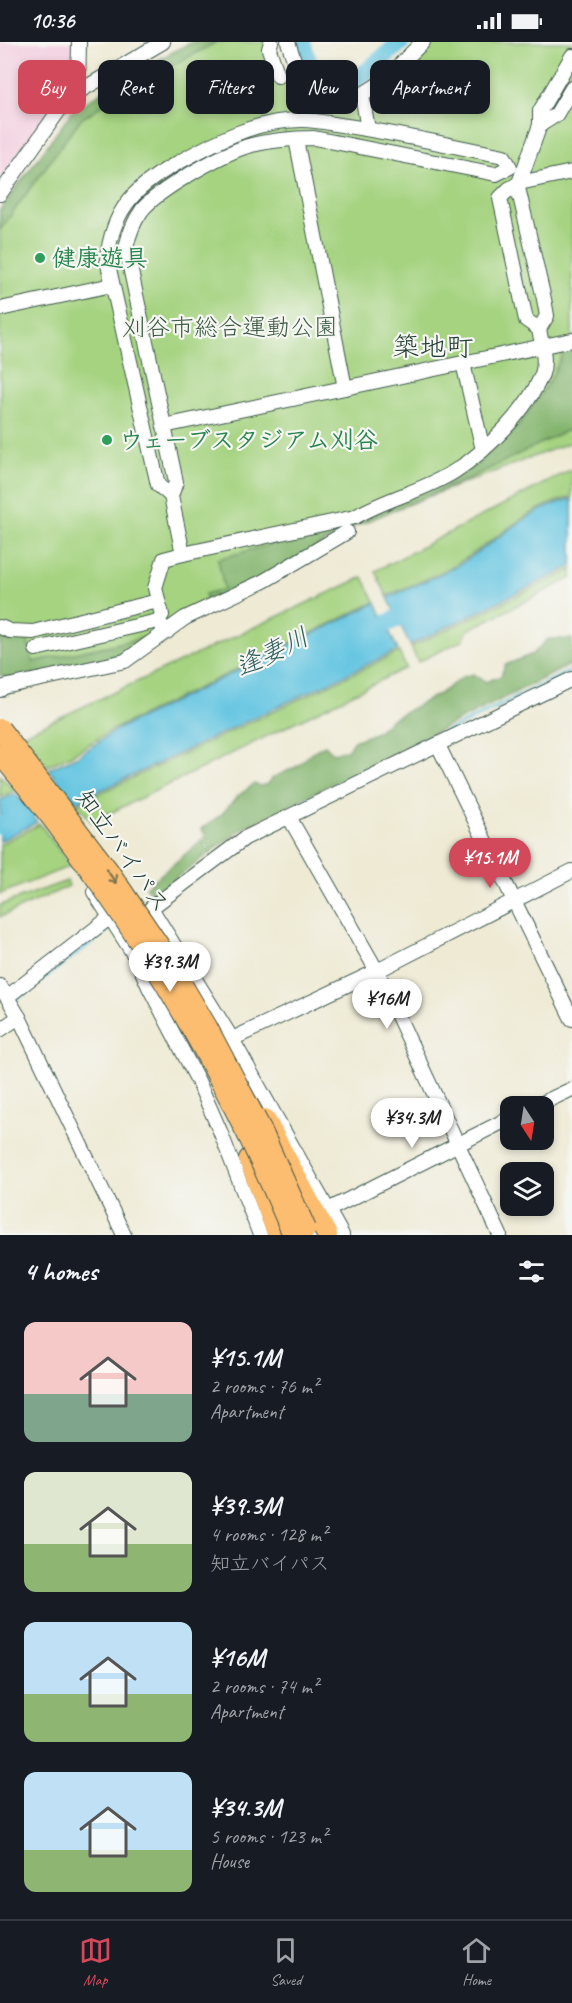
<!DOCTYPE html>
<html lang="en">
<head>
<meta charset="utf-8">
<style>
	:root { --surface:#171b24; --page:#20242c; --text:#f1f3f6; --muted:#9ea1a6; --line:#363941; --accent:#d1495b }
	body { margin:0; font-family:Caveat,"Klee One",sans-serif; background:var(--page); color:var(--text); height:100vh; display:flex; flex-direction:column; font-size:22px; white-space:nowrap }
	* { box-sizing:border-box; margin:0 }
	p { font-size:20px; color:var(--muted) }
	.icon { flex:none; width:33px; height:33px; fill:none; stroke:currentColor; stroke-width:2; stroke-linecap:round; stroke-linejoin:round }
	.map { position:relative; height:1193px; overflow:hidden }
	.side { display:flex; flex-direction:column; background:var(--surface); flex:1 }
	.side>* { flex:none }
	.top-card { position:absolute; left:18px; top:18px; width:537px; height:54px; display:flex; gap:12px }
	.needle { width:39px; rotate:168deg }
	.fabs { position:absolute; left:500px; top:1054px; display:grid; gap:12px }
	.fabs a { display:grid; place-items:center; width:54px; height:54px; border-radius:12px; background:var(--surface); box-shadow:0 3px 9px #0003; font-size:30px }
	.price { position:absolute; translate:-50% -51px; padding:0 14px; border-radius:21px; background:#fff; color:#222; font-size:20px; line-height:39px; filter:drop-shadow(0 2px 3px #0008) }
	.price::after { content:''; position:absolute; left:50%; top:36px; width:18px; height:14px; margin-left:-9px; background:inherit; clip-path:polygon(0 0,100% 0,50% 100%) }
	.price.active { background:var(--accent); color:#fff }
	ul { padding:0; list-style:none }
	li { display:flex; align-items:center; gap:18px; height:150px; padding:0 24px }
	li span { display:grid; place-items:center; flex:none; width:168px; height:120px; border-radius:12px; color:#555 }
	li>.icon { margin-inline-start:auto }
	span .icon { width:72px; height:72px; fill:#fffc; stroke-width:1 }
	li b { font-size:26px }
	h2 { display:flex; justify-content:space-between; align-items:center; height:72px; padding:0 24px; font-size:26px }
	.chip { padding:0 21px; border-radius:12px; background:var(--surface); box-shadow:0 3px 9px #0003; font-size:21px; line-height:54px }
	.chip.active { background:var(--accent); color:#fff }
	.status { display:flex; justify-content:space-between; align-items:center; height:42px; padding:0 30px; background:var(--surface); direction:ltr }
	.status svg { height:16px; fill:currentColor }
	.tabs { display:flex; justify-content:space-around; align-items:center; height:84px; border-top:2px solid var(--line); background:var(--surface); font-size:16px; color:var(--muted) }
	.tabs a { display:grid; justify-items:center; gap:3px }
	.tabs .active { color:var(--accent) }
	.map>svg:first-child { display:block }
</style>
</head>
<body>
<div class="status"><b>10:36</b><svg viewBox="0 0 49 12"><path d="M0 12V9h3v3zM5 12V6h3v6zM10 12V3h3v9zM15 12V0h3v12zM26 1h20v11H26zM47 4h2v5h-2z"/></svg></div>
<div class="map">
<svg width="572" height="1193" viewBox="0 0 572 1193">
	<rect width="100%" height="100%" fill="#f6f6f2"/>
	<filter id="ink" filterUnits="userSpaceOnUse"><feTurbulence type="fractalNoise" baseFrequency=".0167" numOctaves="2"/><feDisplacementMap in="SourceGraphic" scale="12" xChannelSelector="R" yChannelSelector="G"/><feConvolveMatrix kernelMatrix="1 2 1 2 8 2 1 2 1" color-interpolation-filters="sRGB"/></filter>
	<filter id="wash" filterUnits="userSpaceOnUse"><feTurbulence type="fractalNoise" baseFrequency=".008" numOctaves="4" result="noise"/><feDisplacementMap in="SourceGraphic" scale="24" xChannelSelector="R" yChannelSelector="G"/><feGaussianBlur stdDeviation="1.35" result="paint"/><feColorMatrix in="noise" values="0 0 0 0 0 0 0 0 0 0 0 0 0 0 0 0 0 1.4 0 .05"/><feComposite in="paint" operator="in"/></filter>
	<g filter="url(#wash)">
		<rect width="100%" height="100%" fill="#eeead4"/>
		<path fill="#f3cfe0" d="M0,0H76L75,45L56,62L0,140Z"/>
		<g fill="#a5d380" stroke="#62885a" stroke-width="1.5">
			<path d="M192,0H272L286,34L314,67L358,64L369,57L370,53L431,0H572V400L338,489L125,614L0,633V168L72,70L118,39Z"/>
			<path d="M572,427V455C530,464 501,494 466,516C442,532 413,542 387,554L375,529Z"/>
			<path d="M572,527V536L468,588L463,598L418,620L411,605Z"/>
			<path d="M363,535L375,560L116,686L73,712L47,724L22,693Z"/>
			<path d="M399,610L406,626L92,780L77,762Z"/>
			<path d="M0,733L15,749L0,755Z"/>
			<path d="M40,782L71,824L0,852V802Z"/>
			<path d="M67,839L69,844L0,875V863Z"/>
		</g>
		<g fill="#84b56e" stroke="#527951" stroke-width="1.5">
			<path d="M192,0H217L123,49L80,78L0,188V168L72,70L118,39Z"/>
			<path d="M572,307V386L466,438L346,488L265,535L207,561L205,552L224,547L218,517L347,481L449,440L474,425L517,386L549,340L565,308Z"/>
			<path d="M13,592L27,596L33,620L152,594L125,614L18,639L0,633V596L11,599Z"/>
			<path d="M548,597H572V622L242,787L152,854L146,845L207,794L201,787L222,772L238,754L254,742L260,744L268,742L272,736L298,724L312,710L325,703L333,711L347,708L354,699L375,691L392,677L439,652L463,635L473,632L486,640L501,634L505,623L533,612Z"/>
		</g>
		<g fill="#62c4e1" stroke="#40808a" stroke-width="1.5">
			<path d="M572,457V524L410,603L388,556C414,543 444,533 468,517C502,495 531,466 572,457Z"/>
			<path d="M376,561L398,608L76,760L48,727L76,715L118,687Z"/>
			<path d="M16,752L37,780L0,799V758Z"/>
		</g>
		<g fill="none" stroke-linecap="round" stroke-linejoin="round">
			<g stroke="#62c4e1" stroke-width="3">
				<path d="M296,764L572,628"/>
				<path d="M13,960L111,886"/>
			</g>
			<g stroke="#62c4e1" stroke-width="18">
				<path d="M302,0L310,25L319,42L332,46L356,39L401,0"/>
				<path d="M365,592L419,566"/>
				<path d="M0,784L83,734"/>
			</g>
		</g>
	</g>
	<g filter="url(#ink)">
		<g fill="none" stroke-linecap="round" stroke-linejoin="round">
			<defs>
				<g id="minor">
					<path d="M271,0L269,7L278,34"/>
					<path d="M288,0C293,14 297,31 305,44C312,54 320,58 332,59C367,63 399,22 423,0"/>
					<path d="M572,14L540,69V83L556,73L572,46"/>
					<path d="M78,50L79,0"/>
					<path d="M362,53L368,87"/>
					<path d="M296,97L345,346"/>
					<path d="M519,141L540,83"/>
					<path d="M509,147L519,150L544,257L547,274L539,287L526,278L500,156Z"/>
					<path d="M509,147L519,141L572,130"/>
					<path d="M0,152L60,67L78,50L163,0"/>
					<path d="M0,267L112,243"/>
					<path d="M463,321L483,408"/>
					<path d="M164,384L572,298"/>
					<path d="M183,512L355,475C387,456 424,449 455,429C487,409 528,367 542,332C547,319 541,299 539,287"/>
					<path d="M162,573L155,546L164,517L183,512L171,454L176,440L126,206C129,192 134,179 142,168C159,147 219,114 245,105C264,99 294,96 314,96L496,132L510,125L504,114C452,104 400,92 347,84C333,82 317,78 302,78C255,78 214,100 174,123C133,146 112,170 107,218L158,443L171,454"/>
					<path d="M0,585L10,589L33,590L158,559"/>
					<path d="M36,607L158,579L167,590"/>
					<path d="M0,648L4,645L125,619L185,576L264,539L347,490"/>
					<path d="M438,703L572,977"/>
					<path d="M289,775L377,929L500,1193"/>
					<path d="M94,850L136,916L149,945L198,1039L220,1089L260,1193"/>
					<path d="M0,944L7,955L104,880"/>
					<path d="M7,955L19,975L124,1193"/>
					<path d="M0,988L19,975"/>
					<path d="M232,997L377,929L572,829"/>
					<path d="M534,1065L572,1047"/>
					<path d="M328,1168L510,1076"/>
					<path d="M342,1193L232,997L151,866L245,796L572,637"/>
				</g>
				<g id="highway">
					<path d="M265,1077L327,1193"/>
					<path d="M249,1117L278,1193"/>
				</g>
			</defs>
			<use href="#minor" stroke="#3e574c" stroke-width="16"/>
			<use href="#highway" stroke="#3e574c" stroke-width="22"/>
			<use href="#minor" stroke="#fff" stroke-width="14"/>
			<use href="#highway" stroke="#fcbd6f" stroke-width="20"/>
			<defs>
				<g id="highway-bridge">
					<path d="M0,687L108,828L160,905L206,983L261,1087L306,1187"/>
					<path d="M0,712C122,856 220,1019 293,1193"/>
				</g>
			</defs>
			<use href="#highway-bridge" stroke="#3e574c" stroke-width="22" stroke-linecap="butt"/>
			<use href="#highway-bridge" stroke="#fcbd6f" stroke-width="20"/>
		</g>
		<defs><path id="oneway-shaft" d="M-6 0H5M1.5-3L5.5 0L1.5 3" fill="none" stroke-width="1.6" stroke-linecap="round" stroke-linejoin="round" transform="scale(1.5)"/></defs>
		<use stroke="#82774f" href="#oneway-shaft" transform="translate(111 834) rotate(55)"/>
	</g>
	<g fill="#2e9e5b" stroke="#f6f6f2" stroke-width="2">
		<circle cx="40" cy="216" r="6"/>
		<circle cx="107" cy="398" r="6"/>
	</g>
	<g text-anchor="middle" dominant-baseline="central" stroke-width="4.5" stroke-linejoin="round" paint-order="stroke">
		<g font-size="24" font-weight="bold" fill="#27864d" stroke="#f6f6f2" text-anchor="start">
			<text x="52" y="216">健康遊具</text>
			<text x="119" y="398">ウェーブスタジアム刈谷</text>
		</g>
		<g font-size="24" fill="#3a5b43" stroke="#f6f6f2">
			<text x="230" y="285">刈谷市総合運動公園</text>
		</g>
		<g font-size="24" fill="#1f3d34" stroke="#f6f6f2">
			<text transform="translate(123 809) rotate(55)">知立バイパス</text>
		</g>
		<g font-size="26" font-style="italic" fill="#305f5f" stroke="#f6f6f2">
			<text transform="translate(272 610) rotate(-26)">逢妻川</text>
		</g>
		<g font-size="27" fill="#1f3d34" stroke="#f6f6f2">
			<text x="433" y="305">築地町</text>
		</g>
	</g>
</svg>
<div class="fabs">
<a><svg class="needle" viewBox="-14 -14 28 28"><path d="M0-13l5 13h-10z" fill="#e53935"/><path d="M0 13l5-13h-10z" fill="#9ea1a6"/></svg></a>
<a><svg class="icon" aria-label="layers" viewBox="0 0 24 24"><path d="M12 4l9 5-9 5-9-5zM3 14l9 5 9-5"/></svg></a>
</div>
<b class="price active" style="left:490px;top:847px">¥15.1M</b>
<b class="price" style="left:170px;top:951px">¥39.3M</b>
<b class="price" style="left:387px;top:988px">¥16M</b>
<b class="price" style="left:412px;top:1107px">¥34.3M</b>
<div class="top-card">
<a class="chip active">Buy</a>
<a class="chip">Rent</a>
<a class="chip">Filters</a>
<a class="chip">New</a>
<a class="chip">Apartment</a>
</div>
</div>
<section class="side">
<h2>4 homes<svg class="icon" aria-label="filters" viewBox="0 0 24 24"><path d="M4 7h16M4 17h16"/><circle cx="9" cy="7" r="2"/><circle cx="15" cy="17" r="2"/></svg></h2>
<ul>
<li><span style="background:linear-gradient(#f6c9c9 60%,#7fa58c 0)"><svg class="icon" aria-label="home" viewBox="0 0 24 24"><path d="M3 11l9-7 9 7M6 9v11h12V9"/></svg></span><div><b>¥15.1M</b><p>2 rooms · 76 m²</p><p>Apartment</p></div></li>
<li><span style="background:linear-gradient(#dfe7d0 60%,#8fb573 0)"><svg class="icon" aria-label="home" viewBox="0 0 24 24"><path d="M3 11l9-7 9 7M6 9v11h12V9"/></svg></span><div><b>¥39.3M</b><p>4 rooms · 128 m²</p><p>知立バイパス</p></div></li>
<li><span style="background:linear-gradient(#bfe0f5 60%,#8fb573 0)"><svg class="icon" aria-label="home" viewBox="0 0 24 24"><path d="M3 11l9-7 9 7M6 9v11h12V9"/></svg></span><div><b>¥16M</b><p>2 rooms · 74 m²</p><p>Apartment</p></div></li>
<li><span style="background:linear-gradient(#bfe0f5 65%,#8fb573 0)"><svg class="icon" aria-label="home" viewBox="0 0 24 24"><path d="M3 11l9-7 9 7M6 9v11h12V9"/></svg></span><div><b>¥34.3M</b><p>5 rooms · 123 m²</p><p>House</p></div></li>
</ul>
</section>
<nav class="tabs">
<a class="active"><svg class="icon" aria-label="map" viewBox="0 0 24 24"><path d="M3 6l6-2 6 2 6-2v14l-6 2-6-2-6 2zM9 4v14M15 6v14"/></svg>Map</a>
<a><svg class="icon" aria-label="saved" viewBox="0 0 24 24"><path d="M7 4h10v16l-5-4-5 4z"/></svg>Saved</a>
<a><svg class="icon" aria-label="home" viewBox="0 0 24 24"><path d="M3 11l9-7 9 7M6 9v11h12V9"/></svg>Home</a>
</nav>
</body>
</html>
